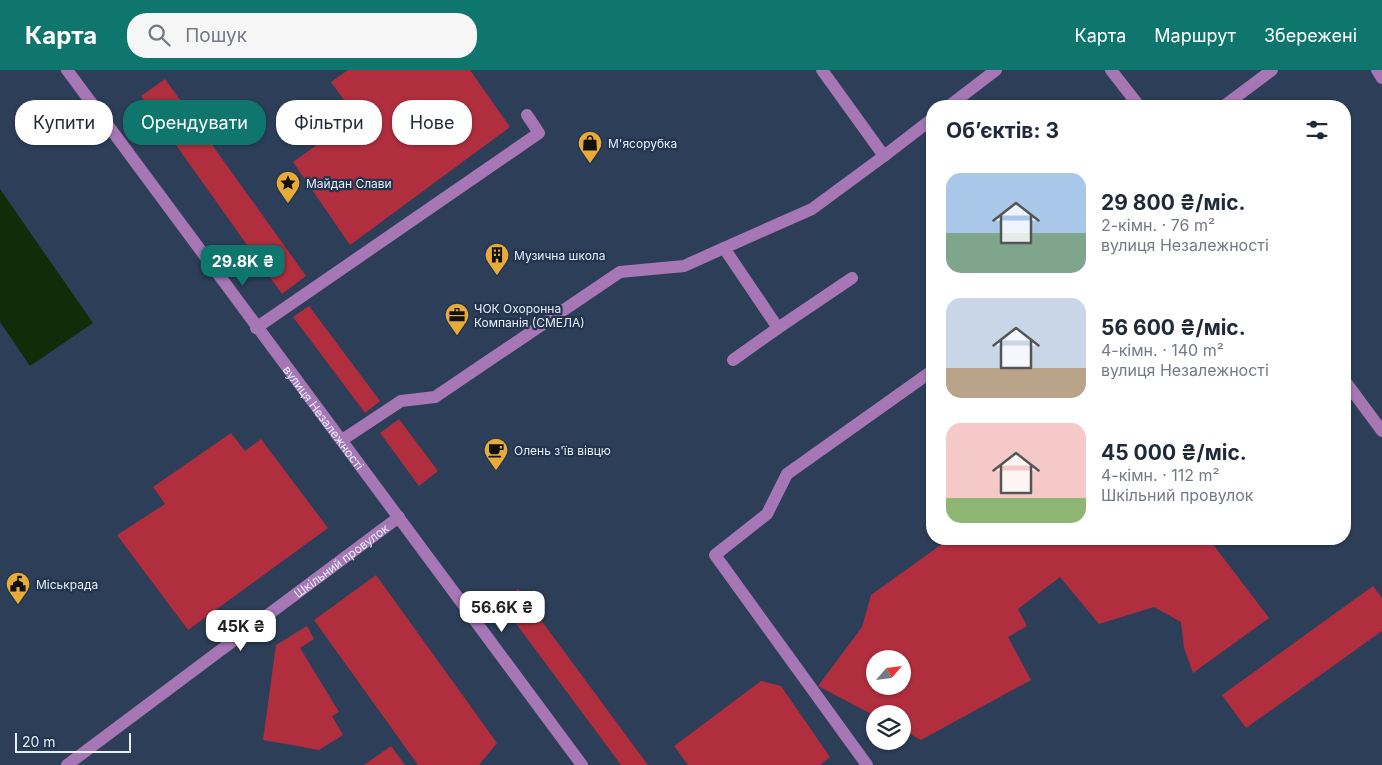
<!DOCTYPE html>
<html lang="uk">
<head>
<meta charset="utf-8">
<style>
	:root { --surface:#fff; --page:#f6f6f7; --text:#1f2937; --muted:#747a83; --accent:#0f766e }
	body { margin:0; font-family:Inter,sans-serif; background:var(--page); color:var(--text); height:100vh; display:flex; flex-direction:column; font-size:19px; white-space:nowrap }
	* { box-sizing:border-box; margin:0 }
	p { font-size:16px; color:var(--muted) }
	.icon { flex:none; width:28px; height:28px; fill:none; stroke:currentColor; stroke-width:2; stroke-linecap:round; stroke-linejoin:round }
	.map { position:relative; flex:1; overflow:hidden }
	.drawer { position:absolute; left:926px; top:30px; width:425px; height:445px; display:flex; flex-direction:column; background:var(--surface); border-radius:20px; box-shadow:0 1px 4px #0004 }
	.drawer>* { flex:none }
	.banner { position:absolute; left:15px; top:30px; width:475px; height:45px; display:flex; gap:10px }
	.needle { width:32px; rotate:62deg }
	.buttons { position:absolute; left:866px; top:580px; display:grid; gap:10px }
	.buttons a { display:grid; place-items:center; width:45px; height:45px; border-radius:50%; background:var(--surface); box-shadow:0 1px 4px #0004; font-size:25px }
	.scale { position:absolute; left:15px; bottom:12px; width:116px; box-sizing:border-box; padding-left:5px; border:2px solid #e6effc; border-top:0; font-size:14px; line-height:18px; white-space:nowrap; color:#e6effc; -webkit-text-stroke:4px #23344d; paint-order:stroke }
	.price { position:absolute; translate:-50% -42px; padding:0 11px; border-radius:10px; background:#fff; color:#222; font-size:16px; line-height:32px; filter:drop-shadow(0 1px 2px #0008) }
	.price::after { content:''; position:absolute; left:50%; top:30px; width:15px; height:11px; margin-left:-8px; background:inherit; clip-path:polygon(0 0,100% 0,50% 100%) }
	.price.on { background:var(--accent); color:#fff }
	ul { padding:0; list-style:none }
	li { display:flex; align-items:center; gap:15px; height:125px; padding:0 20px }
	li span { display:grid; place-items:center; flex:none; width:140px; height:100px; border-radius:15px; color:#555 }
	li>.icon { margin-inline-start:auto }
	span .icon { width:60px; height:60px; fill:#fffc; stroke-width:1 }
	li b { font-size:21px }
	h2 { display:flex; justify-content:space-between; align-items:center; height:60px; padding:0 20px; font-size:21px }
	.tag { padding:0 18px; border-radius:20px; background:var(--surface); box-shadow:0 1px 4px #0004; font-size:18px; line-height:45px }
	.tag.on { background:var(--accent); color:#fff }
	header { display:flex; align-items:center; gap:30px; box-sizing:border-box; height:70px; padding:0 25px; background:var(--accent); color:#fff }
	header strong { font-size:24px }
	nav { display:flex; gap:28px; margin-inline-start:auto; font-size:18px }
	.search { width:350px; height:45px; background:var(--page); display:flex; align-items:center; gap:12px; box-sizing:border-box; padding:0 18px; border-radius:20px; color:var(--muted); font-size:19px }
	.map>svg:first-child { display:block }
</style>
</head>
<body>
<header>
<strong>Карта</strong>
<div class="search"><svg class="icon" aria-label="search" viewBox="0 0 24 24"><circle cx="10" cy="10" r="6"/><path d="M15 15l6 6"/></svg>Пошук</div>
<nav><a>Карта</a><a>Маршрут</a><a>Збережені</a></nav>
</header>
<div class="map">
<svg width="1382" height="695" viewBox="0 0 1382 695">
	<rect width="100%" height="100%" fill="#2d3e58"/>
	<g fill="#b02e3e" fill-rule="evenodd">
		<path d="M348,0H470L510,57L350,175L293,92L356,47L331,12Z"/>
		<path d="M165,9L306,206L282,224L141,26Z"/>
		<path d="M309,236L380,331L365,343L293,247Z"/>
		<path d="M399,349L438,401L419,416L380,363Z"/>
		<path d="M231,363L245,381L261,369L328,458L188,560L117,465L165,434L153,417Z"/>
		<path d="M949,469H1209L1269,548L1193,603L1184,578L1181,552L1154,537L1099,554L1060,507L1018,539L1027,556L1008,567L1031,610L921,670L903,660L902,644H875V646L818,616L862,557L871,525ZM875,589H902V616H875Z"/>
		<path d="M376,505L497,673L479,695H418L314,550Z"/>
		<path d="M1373,516L1382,528V561L1246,658L1222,625Z"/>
		<path d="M518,519L648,695H621L500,532Z"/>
		<path d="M307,556L314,569L300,578L339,642L332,646L343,665L319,680L263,670L276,575Z"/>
		<path d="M761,611L781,616L830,687L820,695H688L674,676Z"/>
		<path d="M391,676L405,695H364Z"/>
	</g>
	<path fill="#112c08" d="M0,119L93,253L30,296L0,252Z"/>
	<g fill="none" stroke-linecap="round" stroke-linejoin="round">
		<g stroke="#a677b4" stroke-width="12">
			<path id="s1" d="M67,0C237,233 411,463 582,695"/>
			<path d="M822,0L884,86L932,49"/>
			<path d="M1111,0L1139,36"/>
			<path d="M1377,0L1382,8"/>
			<path d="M949,36L996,0"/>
			<path d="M1224,36L1272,0"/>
			<path d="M724,178L778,258L852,208"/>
			<path d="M256,258L539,63L527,45"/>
			<path d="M733,290L778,258"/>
			<path d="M1345,311L1382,361"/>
			<path d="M342,370L401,331L435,327L620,202L684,196L724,178L812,139L884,86"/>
			<path id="s2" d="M67,695L399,447"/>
			<path d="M867,695L715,485L767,444L787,404L932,301"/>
		</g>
	</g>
	<defs>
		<symbol id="shop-pin" viewBox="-11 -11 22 30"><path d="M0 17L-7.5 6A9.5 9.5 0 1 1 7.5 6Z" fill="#e9ab38" stroke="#23344d"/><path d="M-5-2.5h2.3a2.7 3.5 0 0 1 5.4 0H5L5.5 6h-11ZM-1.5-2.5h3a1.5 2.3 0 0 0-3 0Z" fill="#111"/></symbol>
		<symbol id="sight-pin" viewBox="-11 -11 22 30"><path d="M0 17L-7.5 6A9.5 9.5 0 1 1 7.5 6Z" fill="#e9ab38" stroke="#23344d"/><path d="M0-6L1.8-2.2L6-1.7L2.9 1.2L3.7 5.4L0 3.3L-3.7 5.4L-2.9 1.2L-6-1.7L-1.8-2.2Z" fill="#111"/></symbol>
		<symbol id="building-pin" viewBox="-11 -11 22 30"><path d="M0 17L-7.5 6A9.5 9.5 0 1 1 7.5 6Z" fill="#e9ab38" stroke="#23344d"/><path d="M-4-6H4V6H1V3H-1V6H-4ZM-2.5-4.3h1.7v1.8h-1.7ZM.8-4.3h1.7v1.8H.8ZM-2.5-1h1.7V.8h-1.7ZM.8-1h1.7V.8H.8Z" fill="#111"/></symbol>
		<symbol id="office-pin" viewBox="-11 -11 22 30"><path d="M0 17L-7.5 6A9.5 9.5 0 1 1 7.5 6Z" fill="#e9ab38" stroke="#23344d"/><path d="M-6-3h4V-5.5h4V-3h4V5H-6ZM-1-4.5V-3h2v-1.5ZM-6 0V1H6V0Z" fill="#111"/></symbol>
		<symbol id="cafe-pin" viewBox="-11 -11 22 30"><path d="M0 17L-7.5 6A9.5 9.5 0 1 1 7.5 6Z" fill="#e9ab38" stroke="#23344d"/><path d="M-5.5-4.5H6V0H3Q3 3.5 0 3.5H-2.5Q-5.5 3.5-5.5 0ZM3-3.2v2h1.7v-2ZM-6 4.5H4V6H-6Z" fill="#111"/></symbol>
		<symbol id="civic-pin" viewBox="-11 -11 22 30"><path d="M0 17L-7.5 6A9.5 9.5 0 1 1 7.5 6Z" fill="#e9ab38" stroke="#23344d"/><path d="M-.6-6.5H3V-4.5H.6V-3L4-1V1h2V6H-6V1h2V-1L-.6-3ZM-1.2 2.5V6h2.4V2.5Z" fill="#111"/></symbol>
	</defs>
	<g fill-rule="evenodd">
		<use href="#shop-pin" x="576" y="59" width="28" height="38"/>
		<use href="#sight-pin" x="274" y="99" width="28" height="38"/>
		<use href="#building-pin" x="483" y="171" width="28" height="38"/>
		<use href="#office-pin" x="443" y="231" width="28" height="38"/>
		<use href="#cafe-pin" x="482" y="366" width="28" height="38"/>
		<use href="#civic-pin" x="4" y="500" width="28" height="38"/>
	</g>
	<g text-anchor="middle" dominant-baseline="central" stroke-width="4.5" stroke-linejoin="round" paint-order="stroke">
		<g font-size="12" fill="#e6effc" stroke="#23344d" text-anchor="start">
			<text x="608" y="73">М'ясорубка</text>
			<text x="306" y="113">Майдан Слави</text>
			<text x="514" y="185">Музична школа</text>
			<text x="474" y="238">ЧОК Охоронна<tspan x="474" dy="14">Компанія (СМЕЛА)</tspan></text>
			<text x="514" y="380">Олень з'їв вівцю</text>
			<text x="36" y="514">Міськрада</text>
		</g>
		<g font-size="12" fill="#e6effc" stroke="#23344d">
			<text stroke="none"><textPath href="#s1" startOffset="432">вулиця Незалежності</textPath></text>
			<text stroke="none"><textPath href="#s2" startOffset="342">Шкільний провулок</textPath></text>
		</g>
	</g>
</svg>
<div class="buttons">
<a><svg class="needle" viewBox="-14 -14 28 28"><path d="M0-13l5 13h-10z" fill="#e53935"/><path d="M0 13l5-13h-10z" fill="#747a83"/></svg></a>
<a><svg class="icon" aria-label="layers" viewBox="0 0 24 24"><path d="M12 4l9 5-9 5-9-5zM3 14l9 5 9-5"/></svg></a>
</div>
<div class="scale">20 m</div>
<b class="price on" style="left:243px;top:217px">29.8K ₴</b>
<b class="price" style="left:502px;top:563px">56.6K ₴</b>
<b class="price" style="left:241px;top:582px">45K ₴</b>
<div class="banner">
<a class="tag">Купити</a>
<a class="tag on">Орендувати</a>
<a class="tag">Фільтри</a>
<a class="tag">Нове</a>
</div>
<section class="drawer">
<h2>Об’єктів: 3<svg class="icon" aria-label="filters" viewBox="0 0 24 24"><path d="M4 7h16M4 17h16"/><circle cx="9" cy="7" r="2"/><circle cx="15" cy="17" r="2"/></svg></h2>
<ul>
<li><span style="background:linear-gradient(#a9c7e8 60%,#7fa58c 0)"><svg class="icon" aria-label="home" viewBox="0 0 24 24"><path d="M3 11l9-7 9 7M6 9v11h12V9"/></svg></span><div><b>29 800 ₴/міс.</b><p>2-кімн. · 76 m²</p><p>вулиця Незалежності</p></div></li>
<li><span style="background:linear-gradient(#c9d6e8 70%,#b9a48a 0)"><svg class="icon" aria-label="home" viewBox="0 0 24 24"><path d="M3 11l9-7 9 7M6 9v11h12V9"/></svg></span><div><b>56 600 ₴/міс.</b><p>4-кімн. · 140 m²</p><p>вулиця Незалежності</p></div></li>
<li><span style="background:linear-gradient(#f6c9c9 75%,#8fb573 0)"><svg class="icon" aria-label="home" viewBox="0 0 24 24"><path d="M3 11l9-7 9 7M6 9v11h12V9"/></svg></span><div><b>45 000 ₴/міс.</b><p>4-кімн. · 112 m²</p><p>Шкільний провулок</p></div></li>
</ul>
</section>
</div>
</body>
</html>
